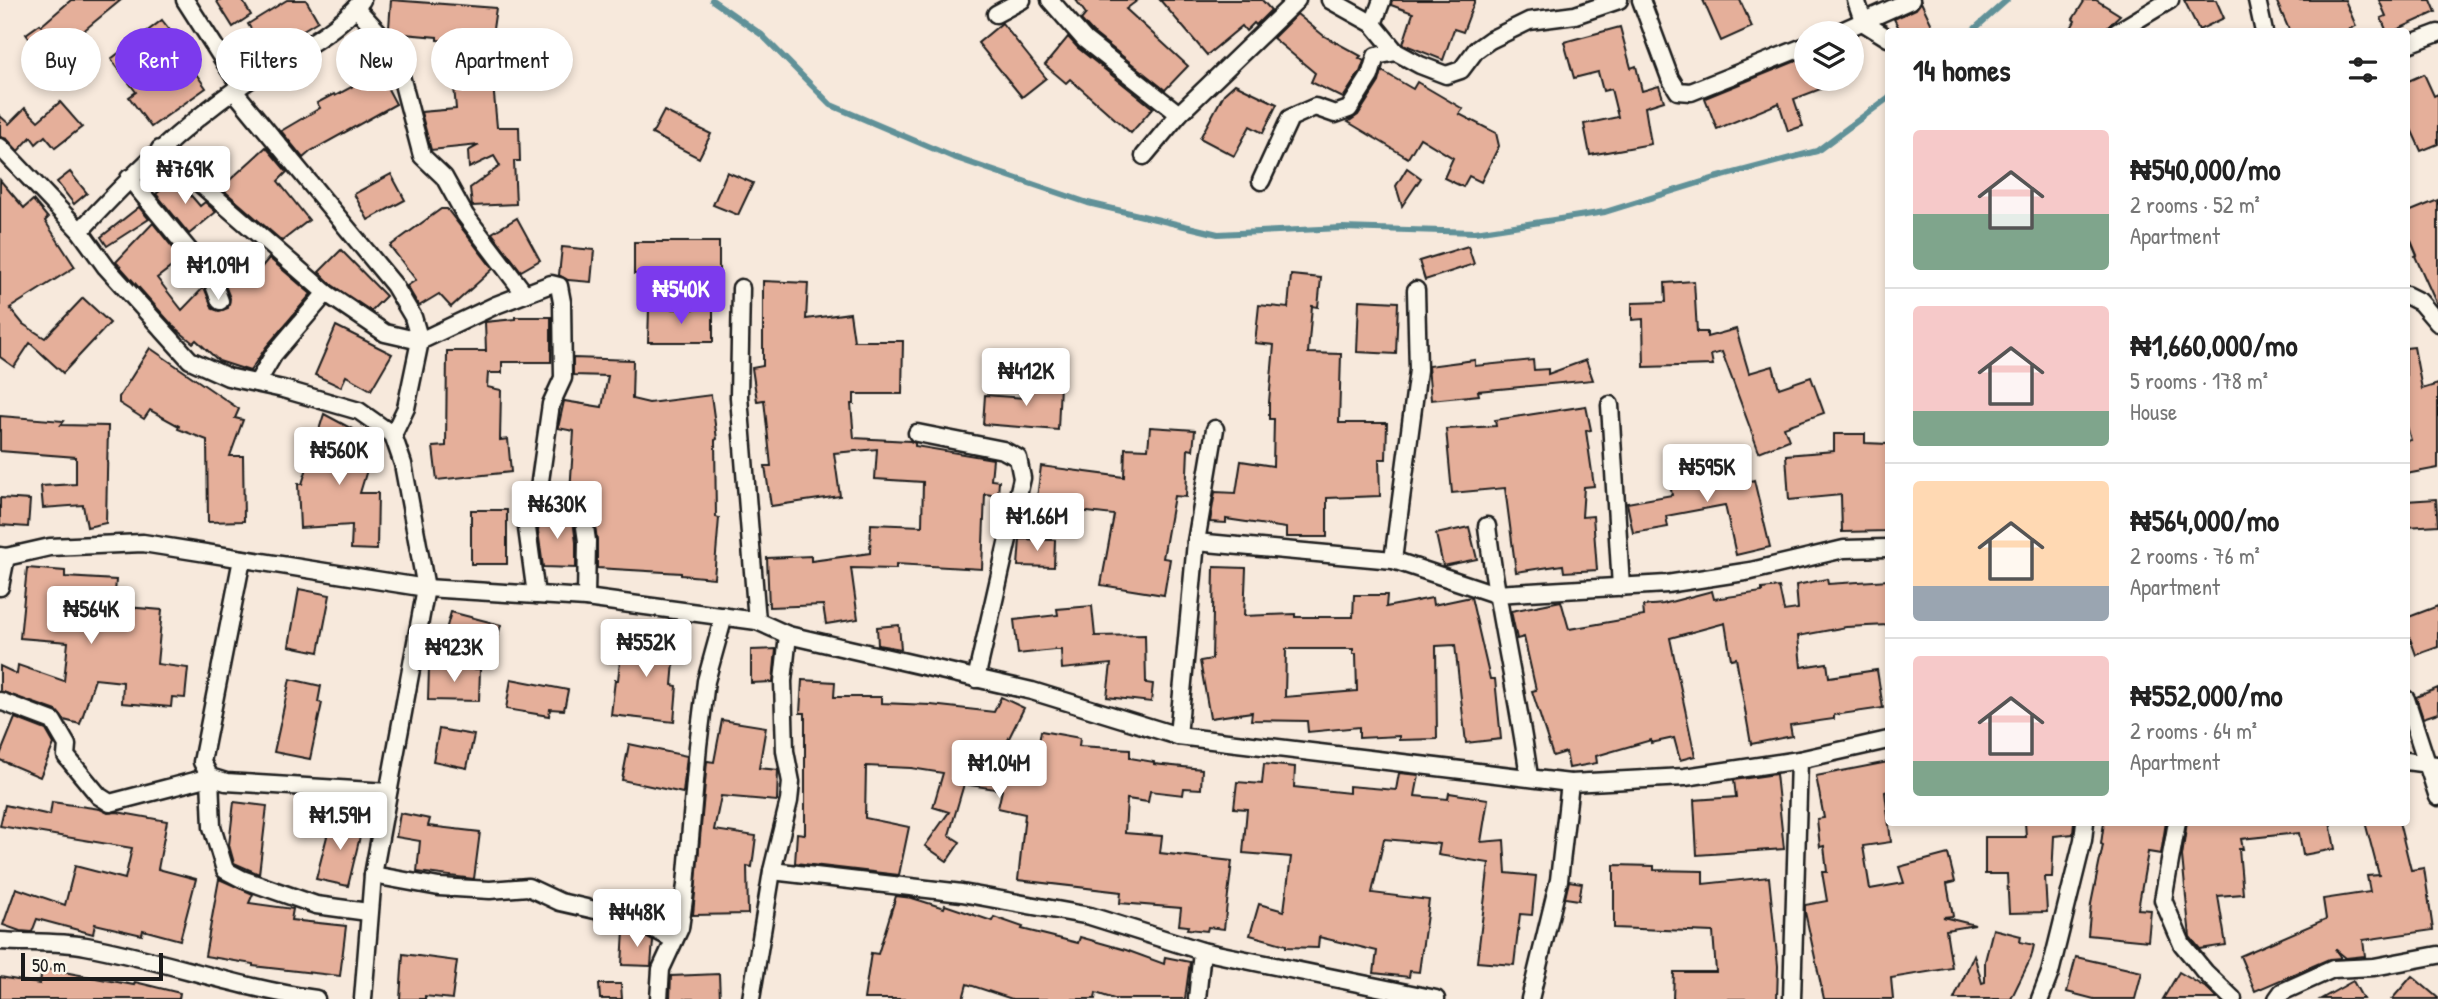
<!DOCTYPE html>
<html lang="en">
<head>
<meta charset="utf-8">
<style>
	:root { --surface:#fff; --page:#f6f6f6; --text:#222; --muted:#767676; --line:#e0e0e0; --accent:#7c3aed }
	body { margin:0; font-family:"Patrick Hand",sans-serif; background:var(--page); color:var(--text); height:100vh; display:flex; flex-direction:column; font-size:26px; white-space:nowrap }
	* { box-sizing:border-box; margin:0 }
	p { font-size:23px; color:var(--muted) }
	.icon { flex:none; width:38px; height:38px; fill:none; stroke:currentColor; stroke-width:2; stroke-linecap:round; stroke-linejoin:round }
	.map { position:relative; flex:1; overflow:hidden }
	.details { position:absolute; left:1885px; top:28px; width:525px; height:798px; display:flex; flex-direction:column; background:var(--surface); border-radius:7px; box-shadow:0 4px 10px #0003 }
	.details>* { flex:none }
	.top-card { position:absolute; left:21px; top:28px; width:665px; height:63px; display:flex; gap:14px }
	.tools { position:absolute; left:1794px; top:21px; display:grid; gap:14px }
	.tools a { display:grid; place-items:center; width:70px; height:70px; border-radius:50%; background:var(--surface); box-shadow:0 4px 10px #0003; font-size:35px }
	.scale { position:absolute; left:21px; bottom:18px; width:142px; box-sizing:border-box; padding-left:7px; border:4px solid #1c1c1c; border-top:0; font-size:19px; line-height:24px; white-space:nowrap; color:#1c1c1c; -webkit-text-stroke:5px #fbf7ec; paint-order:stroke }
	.price { position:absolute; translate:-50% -60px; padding:0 16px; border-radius:7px; background:#fff; color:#222; font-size:23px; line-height:46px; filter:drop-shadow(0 2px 4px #0008) }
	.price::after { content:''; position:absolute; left:50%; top:42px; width:21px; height:16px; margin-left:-10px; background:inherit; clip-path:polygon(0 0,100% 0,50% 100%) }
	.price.current { background:var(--accent); color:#fff }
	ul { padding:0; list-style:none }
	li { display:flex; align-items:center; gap:21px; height:175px; padding:0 28px }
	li+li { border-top:2px solid var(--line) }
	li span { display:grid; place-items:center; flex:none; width:196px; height:140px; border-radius:7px; color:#555 }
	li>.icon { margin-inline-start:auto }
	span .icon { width:84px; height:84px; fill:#fffc; stroke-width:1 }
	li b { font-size:30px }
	h2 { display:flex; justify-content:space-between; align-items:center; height:84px; padding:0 28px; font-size:30px }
	.tag { padding:0 24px; border-radius:32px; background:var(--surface); box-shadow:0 4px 10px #0003; font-size:24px; line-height:63px }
	.tag.current { background:var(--accent); color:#fff }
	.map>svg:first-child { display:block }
</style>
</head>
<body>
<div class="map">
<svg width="2438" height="999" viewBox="0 0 2438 999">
	<rect width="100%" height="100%" fill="#f7e9dc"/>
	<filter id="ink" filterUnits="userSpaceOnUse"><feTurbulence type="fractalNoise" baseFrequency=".0143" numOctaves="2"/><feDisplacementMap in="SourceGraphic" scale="14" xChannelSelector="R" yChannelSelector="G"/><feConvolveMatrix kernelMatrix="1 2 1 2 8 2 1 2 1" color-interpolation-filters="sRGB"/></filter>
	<g filter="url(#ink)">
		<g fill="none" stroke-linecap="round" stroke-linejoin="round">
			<g stroke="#619198" stroke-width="6">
				<path d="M712,0L762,35L831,105L953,157L1088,203L1218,234L1342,228L1475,232L1605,212L1715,178L1817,151L1888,98"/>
				<path d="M1971,32L2007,0"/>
			</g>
		</g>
		<g fill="#e5af9a" stroke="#1c1c1c" stroke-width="2" fill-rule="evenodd">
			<path d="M71,0H121L82,32L89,40L66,61L76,74L62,84L26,34L40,24L41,26Z"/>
			<path d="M216,0H242L251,15L233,27Z"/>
			<path d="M287,0H306L318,21L265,53L248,24Z"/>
			<path d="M391,0L496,8L489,57L490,84H493L497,127H519L520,161H514L516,204L472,206L470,188L500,166L494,156L469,168L468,151L479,145L431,150L421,112L456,109L454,87L465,86V41L437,40V37L393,33L389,28Z"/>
			<path d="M1076,0H1138L1126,9L1188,66L1165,90L1092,32L1081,20L1086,14Z"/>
			<path d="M1160,0H1262L1271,10L1256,25L1254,23L1246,31L1242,26L1207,55Z"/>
			<path d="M1392,0H1475L1463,32L1454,29L1443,60L1403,44L1413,13L1391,5Z"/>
			<path d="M1703,0H1740L1752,27L1721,41Z"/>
			<path d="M2085,0H2096L2120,15L2108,26L2107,32H2069L2075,21L2073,19Z"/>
			<path d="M2184,0H2216L2224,18L2199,30Z"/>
			<path d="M2276,0H2345L2356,26L2343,32H2290Z"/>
			<path d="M2379,0H2431L2436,12L2392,32H2387L2381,18L2386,16Z"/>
			<path d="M1921,2L1932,25L1919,32H1901L1894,19L1916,9Z"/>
			<path d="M1297,14L1324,36L1361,56L1359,58L1364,61L1360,72L1343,98L1311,82L1315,73L1273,38Z"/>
			<path d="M162,20L184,48L180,51L206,88L151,127L129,97L136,92L111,59Z"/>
			<path d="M1002,23L1046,78L1022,97L978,43Z"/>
			<path d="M1620,27L1631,68L1636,66L1642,91L1659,86L1664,101L1645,107L1651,144L1590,155L1584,124L1618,117L1611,89L1603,91L1598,72L1574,78L1564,42Z"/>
			<path d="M1068,37L1078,48L1153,108L1131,133L1070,79L1066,83L1045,65Z"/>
			<path d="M1806,57V79L1844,80L1794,99L1803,126L1788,131L1779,103L1717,129L1705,98Z"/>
			<path d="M1382,71L1413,89L1417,82L1463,109L1459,114L1496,133L1499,146L1481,182L1469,176L1463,187L1444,178L1453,158L1420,138L1408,158L1348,122L1358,115L1379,82Z"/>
			<path d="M379,72L396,104L311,151L303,158L281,131L320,108L317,103L334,94L335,96Z"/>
			<path d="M2424,74L2434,96L2438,94V144L2421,151L2406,118V82Z"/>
			<path d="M1235,84L1277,104L1263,133L1250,126L1234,156L1200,138L1224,94Z"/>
			<path d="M60,102L82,127L55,148L45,136L36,144L31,137L18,151L7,139L0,137V116L9,124L25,108L38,121Z"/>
			<path d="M664,111L711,134L699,158L652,134Z"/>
			<path d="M266,147L287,172L278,181L309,220L282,241L221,188Z"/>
			<path d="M1407,168L1421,178L1402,206L1396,186Z"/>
			<path d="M70,172L87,193L74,204L57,182Z"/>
			<path d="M727,172L753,183L738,215L713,205Z"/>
			<path d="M391,174L405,200L368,220L354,194Z"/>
			<path d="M176,178L200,206L205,202L216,212L189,234L156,194Z"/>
			<path d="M0,180L24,208L33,200L48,218L45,221L75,267L10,308L23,324L45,338L83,298L110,323L63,373L30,343L14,367L0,357Z"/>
			<path d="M2438,200V307L2415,256L2417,255L2406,229V213Z"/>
			<path d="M139,207L149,219L107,246L101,237Z"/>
			<path d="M441,209H447L493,269L451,307L439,294L419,306L407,286L416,280L390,246Z"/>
			<path d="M517,218L540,260L521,271L492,233Z"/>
			<path d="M153,223L182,259L157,278L182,310L204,287L213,309L219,311L228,308L230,298L220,272L232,261L250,281L269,258L311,294L266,347L250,371L219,361L196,340L193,343L174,327L116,262Z"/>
			<path d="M634,242H719V275L634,274Z"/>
			<path d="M1468,246L1474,264L1425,280L1419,261Z"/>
			<path d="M562,247L594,250L591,282L568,280L559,275Z"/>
			<path d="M341,250L386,296L371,311L332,285L319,272Z"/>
			<path d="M1291,275L1321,278L1318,307L1312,306L1308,353L1341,354L1339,423H1387L1386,459H1379L1380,496L1327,498V537H1286V528L1226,519V523L1210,522L1215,492L1236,493L1241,461L1273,466L1274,419H1269V402L1274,345L1255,343L1259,305L1288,308Z"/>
			<path d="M763,281L808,283L806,319L850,313L854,341H903L902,394H854V404H851L854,438L910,441L915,443V446L993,459L991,480L999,481L998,496L985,494L982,569L896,564V569L851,568L858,619L826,624L823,605L769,607L767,558L811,556V561L870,553L871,524L922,526L923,482L875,479L877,449L834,453L840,496L771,506L765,466H771L764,400L757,401L752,368L763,366Z"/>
			<path d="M1694,281L1697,332H1707V337L1736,329L1749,373L1773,366L1779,388L1811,377L1824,413L1784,427L1789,440L1759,452L1722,352L1711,355L1713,365L1644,367L1643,319L1632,320V303L1666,302L1665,283Z"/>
			<path d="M1359,300L1398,302L1396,354L1357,352Z"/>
			<path d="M649,309H713V342H648Z"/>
			<path d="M515,317H551V362H502V373H488L487,387L501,390L500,440L508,439L511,472L437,480L433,447L446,446L447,351H486L485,322L515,319Z"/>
			<path d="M336,326L392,354L371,390L346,376L341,387L315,375Z"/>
			<path d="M2414,347L2422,389L2438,384V468L2406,474V441L2411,440L2406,423V348Z"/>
			<path d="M150,348L239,409L235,418L243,420L230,456H243L244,521L208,522L207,440L178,429L179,426L150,410L144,419L119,403V397Z"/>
			<path d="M573,358L633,360L632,399L649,403L711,395L717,439L715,440L716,517L719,518L714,578L681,575V573L597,568V540L593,511L589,504L570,493L574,431L558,428L564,401L602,407L608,376L573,375Z"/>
			<path d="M1475,360V366L1533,360L1534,370L1548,369V374L1586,360L1593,380L1478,391L1479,395L1431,400L1428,366Z"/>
			<path d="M1026,382L1060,384L1058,430L983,424L985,395L1025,398Z"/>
			<path d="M1586,406L1591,430L1586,431L1594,486L1584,487L1582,517L1593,516L1597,570L1564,572L1563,565L1516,572L1505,488L1452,493L1446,429L1496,426L1495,420Z"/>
			<path d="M324,414L354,430L347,442L373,450L360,493H378L377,550L351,549L352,525L300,528L298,484H302Z"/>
			<path d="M0,416L64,421L61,425L108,426L106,523L87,527L83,505L43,508L41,486L76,484V457L0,451Z"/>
			<path d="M1150,427L1195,430L1193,450L1188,449L1186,497L1174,496L1163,558L1170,559L1164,595L1101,585L1114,515L1036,506L1041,466L1124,477L1125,448L1148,449Z"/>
			<path d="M1834,434H1865V443L1888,444V531L1842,532L1841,495L1789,500L1786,455L1834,451Z"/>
			<path d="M1731,461L1735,485L1754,480L1770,547L1736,555L1725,505L1666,516L1668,527L1633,533L1627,503L1672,495L1668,473Z"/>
			<path d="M0,498L30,500L28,527L0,525Z"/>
			<path d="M2436,499L2438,525L2407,527L2406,501Z"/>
			<rect x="471" y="510" width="36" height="54"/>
			<path d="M540,512L562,513L573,520L576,542V568L543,567L538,531Z"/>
			<path d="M1469,527L1477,559L1443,566L1436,534Z"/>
			<path d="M1020,539L1055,540L1054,567L1018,566Z"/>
			<path d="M1214,567L1246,568L1244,616L1295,614V617H1353L1354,595H1387L1386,607L1432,598L1433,605L1471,597L1490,679H1495L1501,739L1466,743L1455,645L1436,646L1437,739L1399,740V736L1359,738V727L1308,732L1307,721L1251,720L1252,712L1210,718L1200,661L1212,659ZM1286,649H1353V654H1356L1357,691L1285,697Z"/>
			<path d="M27,568L65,571V577L116,580L114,606L162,610L157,664L188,668L185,698L172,697L171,707L122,703L123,682L95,679L80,724L64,720L57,711L0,691V666L17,674L18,665L64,681L68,642L20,638Z"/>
			<path d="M1827,579L1828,584L1888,580V625L1846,627L1798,636L1801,667L1827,663L1829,677L1877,670L1883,708L1834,715V719L1790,725L1792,736L1751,744L1736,658L1731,659L1725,623L1670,638L1695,756L1680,760L1674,738L1651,743V740L1596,756L1597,763L1569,768L1566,752L1553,756L1532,691L1536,690L1524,637L1517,639L1511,611L1561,601L1569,629L1644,616L1643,606L1663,604L1712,591L1714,599L1762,592V589L1779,587L1784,611L1798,609L1796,585Z"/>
			<path d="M299,589L330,595L319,652L289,646Z"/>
			<path d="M1092,606L1095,636L1145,635L1146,683L1153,684L1151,702L1107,697L1111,664L1062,669L1061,650H1055V648L1054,650L1018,654L1014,620L1058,615L1057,609Z"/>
			<path d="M2438,606V647L2416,655L2406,627V618Z"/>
			<path d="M451,612L501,625L494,649L444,637Z"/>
			<path d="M899,625L901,649L878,645L877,627Z"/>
			<path d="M623,634L676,639L672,685L677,686L674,722L611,715L615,680H618Z"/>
			<path d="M776,649L773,682L751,683V650Z"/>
			<path d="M429,668L480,669L479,701L428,700Z"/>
			<path d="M290,679L321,686L318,702L322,703L310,759L274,752Z"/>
			<path d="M511,679L568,690L564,710L550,709L549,716L506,709Z"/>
			<path d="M802,680L835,682L834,697H881V703L931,705L994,712L1001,697L1024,708L1000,756L1036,761L1041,731L1080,738L1079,746L1130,749V758L1154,762V764L1202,769L1201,789L1184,788L1183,795L1150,791L1148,802L1127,799L1125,833L1162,836L1160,853L1232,861L1224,929L1208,927L1207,931L1187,929L1188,926L1179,925L1181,908L1120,903L1121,892L1018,880L1025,814L998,808L1002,790L964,784L949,835L960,842L947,861L925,846L949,812L933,807L943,773L911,768L866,766L865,818L909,827L899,875L795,863L797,833L805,834V713H800Z"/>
			<path d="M2438,688V713L2423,718L2416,697Z"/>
			<path d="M15,718L46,730L54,744L40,777L0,760V755Z"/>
			<path d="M722,720L766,727L759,768L778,770L777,801L721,796L714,830L756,836L752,867L747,866L748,914L693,915L707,761L714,762Z"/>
			<path d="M439,729L474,735L467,768L433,761Z"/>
			<path d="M629,744L687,756L683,793L622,780Z"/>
			<path d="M1888,762V791L1885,792L1891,842L1863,846L1870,889L1904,883L1899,867L1948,854L1955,882L1947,884L1953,916L1943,917L1975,925L1946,930L1952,968L1891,978L1893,999H1824L1805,912V905L1827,901L1822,872H1827L1824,846L1820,847L1817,819L1824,818L1816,776Z"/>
			<path d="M1264,764L1295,767L1294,787L1349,793V786L1396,790L1399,773L1419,775L1415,796L1448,799L1449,793L1488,799L1481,842L1504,840L1506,873L1536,876L1532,915L1520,914L1514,965L1477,962L1489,863L1438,855L1440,844L1384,839L1372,893L1429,900L1419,972L1410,971L1409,977L1374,973L1377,951L1319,937L1318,948L1286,947V945L1250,935L1259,904L1284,911L1291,857L1243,853L1247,809L1234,808L1237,782L1262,784Z"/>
			<path d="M1776,774L1784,849L1697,855L1694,800L1736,797L1734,780Z"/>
			<path d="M52,802L100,809L108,813L117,812L167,821L158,869L196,879L180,940L143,930L142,935L95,924L93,934L37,919L32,932L20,931L3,925L16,888L65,905L75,866L125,879L132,848L0,826L5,805L50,815Z"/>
			<path d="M234,802L267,806L259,874L234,863L229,845Z"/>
			<path d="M400,813L430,819L428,826L480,832L474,879L417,872L420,841L396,837Z"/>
			<path d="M332,817L363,824L348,886L316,879Z"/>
			<path d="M2025,822H2074L2073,834L2054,836L2052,877H2045L2047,912L2009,913L2007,874H1985V837H2026Z"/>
			<path d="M2104,822H2166L2161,854L2148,852L2138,909L2151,910L2148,941L2088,935L2091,904L2103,845L2101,844Z"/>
			<path d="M2187,822H2330L2335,849L2303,855L2299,833L2241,839L2243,849H2239L2243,894L2218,896L2226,945L2200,949L2190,937L2188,918L2182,856Z"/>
			<path d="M2365,822H2399L2411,870L2424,868L2433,930L2363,940L2365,956L2346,958L2335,949L2341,958L2329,959L2255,991L2240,956L2326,919L2323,899L2370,892L2367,876L2379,875Z"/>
			<path d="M1614,865L1654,866V870L1703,871V884L1769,877L1778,966L1777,999H1673L1674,972H1716L1713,932L1614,928Z"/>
			<path d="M219,879L253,894L249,903L293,909L291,920L346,926L340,976L253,966V964L205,956Z"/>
			<path d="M1569,881L1582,883L1579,900L1565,898Z"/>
			<path d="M896,896L912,898L944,908L945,905L992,921L994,917L1023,927L1022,929L1078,943L1080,937L1126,950L1164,964L1165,957L1190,962L1185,999H1114L1096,993L1095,999H1012L967,984L963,999H864L871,953L878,954Z"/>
			<path d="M1993,929L2021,936L2020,942L2034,945L2031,958L2011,999H1954L1974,955L1982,983L1985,982V961Z"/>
			<path d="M624,930H633L653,941L651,966L622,965Z"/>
			<path d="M403,954L457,961L452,999L425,996V999H400Z"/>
			<path d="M2076,957L2142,972L2135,999H2094L2067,992Z"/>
			<path d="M42,968L134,985L135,982L180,993L179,999H0V977L40,984Z"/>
			<path d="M2179,972L2208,989L2218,999H2163Z"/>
			<path d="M719,974L720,999H670L671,976Z"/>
			<path d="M2412,976L2438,998V999H2392Z"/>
			<path d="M2353,981L2363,999H2321Z"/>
			<path d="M599,984H621L622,999H600Z"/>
		</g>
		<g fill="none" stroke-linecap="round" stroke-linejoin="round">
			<defs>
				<g id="street">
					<path d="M185,0L240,86"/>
					<path d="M1050,0L1085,40L1179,114"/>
					<path d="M1330,0L1373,24L1396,52L1420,65L1446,75L1461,70L1476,50L1490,40L1529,21L1575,15L1619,0"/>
					<path d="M1641,0L1670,78L1678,91L1691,92L1806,46"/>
					<path d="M1856,0L1864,23L1888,38"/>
					<path d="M2257,0L2264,32"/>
					<path d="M356,8L384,38L401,76L422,156L444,177L465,215L525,294"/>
					<path d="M996,14L1022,0"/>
					<path d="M1373,24L1382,0"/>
					<path d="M2117,32L2170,0"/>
					<path d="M1837,33L1911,0"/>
					<path d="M2406,45L2438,33"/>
					<path d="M234,91L394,285L413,317L420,341L406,408L393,435"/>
					<path d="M0,147L80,231L106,267L190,360L228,377L283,389L359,411L393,435L403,464L426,588L373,875L363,999"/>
					<path d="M160,149L326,293L385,333L420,341L496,305L551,284L559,286L562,302L563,378L551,404L538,495L529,510L527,528L536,595"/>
					<path d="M1144,156L1179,114L1297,0"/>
					<path d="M129,178L211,277L220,301"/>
					<path d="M1261,181L1290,118L1315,107L1335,114L1349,109L1370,76L1376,56L1396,52"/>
					<path d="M80,231C129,178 180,128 239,87C280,58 330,40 362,0"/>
					<path d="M741,288L739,397L757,621"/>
					<path d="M2406,295L2420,302L2438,323"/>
					<path d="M257,383L274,354L326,293"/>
					<path d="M1610,405L1621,587"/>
					<path d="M917,433L1003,450L1018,458L1022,478L976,679"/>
					<path d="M538,495L564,502L583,513L587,541L586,598"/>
					<path d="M1487,526C1497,610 1518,693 1529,777"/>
					<path d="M1196,542L1393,560L1495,594L1667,584L1751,571L1844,549L1888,548"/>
					<path d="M0,556L6,557L50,547L143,543L426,588L586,598L757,621L788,635L1032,691L1178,736L1570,783L1685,777L1799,760L1888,740"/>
					<path d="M242,559L202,762L210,777L226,782L388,792"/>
					<path d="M1393,560L1418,370L1416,290"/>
					<path d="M0,587L6,557"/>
					<path d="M2406,699L2438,797"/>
					<path d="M0,701L53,721L67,745L66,756L99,796L110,803L210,777L212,827L225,870L242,879L316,905L368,912"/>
					<path d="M1178,736L1196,542L1215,429"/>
					<path d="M2406,761L2436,765"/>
					<path d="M2177,822L2163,900L2182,944L2205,972L2233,999"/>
					<path d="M772,871L962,893L1090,916L1202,951L1436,999"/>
					<path d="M373,875L439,887L490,890L528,887L560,902L635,919L674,940"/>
					<path d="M0,941C28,943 58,941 86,946C163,960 238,988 316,999"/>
					<path d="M659,999L661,969L680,928L686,885L698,746L706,681L724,616"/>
					<path d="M751,999L772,871L789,801L791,782L785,751L783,681L788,635"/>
					<path d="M1197,999L1202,951"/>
					<path d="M1530,999L1559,880L1570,783"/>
					<path d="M1792,999L1799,760"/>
					<path d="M2040,999L2050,973L2083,840L2085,822"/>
					<path d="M2277,999L2282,992L2333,969L2374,967L2438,955"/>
				</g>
			</defs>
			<use href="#street" stroke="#1c1c1c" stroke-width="21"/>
			<use href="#street" stroke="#fbf7ec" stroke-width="16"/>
		</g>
	</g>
</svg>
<div class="tools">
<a><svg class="icon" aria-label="layers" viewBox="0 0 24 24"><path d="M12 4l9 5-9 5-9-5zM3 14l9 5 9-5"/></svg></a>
</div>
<div class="scale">50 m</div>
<b class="price" style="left:185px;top:206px">₦769K</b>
<b class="price" style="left:218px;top:302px">₦1.09M</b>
<b class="price current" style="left:681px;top:326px">₦540K</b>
<b class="price" style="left:1026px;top:408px">₦412K</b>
<b class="price" style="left:339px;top:487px">₦560K</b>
<b class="price" style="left:1707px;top:504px">₦595K</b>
<b class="price" style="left:557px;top:541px">₦630K</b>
<b class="price" style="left:1037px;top:553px">₦1.66M</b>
<b class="price" style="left:91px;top:646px">₦564K</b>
<b class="price" style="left:646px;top:679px">₦552K</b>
<b class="price" style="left:454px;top:684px">₦923K</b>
<b class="price" style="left:999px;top:800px">₦1.04M</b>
<b class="price" style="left:340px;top:852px">₦1.59M</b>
<b class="price" style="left:637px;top:949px">₦448K</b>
<div class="top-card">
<a class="tag">Buy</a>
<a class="tag current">Rent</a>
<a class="tag">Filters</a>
<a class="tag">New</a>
<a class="tag">Apartment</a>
</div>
<section class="details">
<h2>14 homes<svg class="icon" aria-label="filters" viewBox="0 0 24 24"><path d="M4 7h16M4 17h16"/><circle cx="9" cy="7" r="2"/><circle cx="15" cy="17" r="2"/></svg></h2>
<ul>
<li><span style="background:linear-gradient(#f6c9c9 60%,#7fa58c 0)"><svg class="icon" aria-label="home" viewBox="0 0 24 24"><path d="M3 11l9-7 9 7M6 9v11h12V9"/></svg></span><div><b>₦540,000/mo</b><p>2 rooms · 52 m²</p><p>Apartment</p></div></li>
<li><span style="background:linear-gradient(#f6c9c9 75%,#7fa58c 0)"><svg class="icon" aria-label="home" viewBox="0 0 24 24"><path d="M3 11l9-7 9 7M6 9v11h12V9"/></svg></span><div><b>₦1,660,000/mo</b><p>5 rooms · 178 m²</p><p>House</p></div></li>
<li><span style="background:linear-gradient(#ffd9b3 75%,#9aa5b1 0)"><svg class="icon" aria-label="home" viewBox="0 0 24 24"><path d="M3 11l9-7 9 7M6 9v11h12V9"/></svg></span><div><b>₦564,000/mo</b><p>2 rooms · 76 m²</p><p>Apartment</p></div></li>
<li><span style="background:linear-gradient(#f6c9c9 75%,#7fa58c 0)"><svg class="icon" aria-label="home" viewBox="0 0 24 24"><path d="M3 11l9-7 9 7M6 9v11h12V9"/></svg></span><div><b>₦552,000/mo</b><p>2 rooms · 64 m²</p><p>Apartment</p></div></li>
</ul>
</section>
</div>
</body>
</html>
